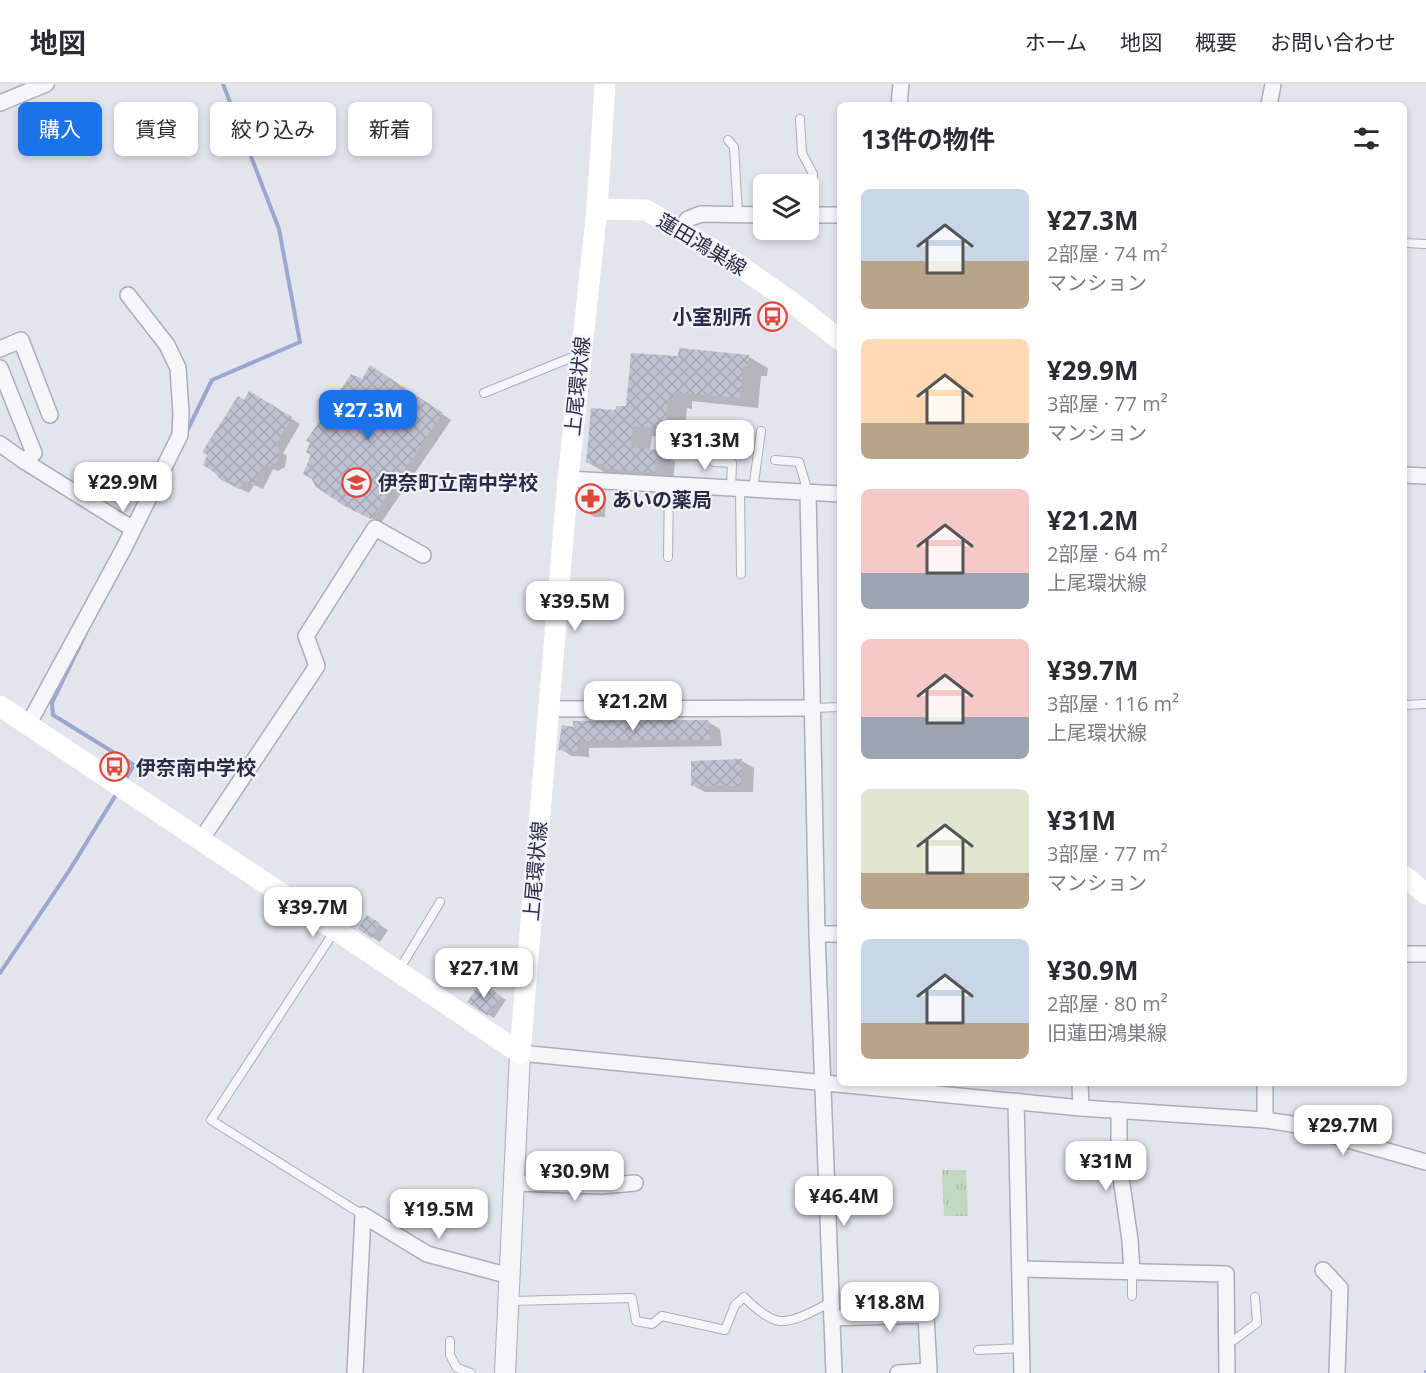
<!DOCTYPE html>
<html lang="ja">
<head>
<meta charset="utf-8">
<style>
	:root { --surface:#fff; --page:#f2f2f3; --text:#2b2b33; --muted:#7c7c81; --line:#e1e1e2; --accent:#1a73e8 }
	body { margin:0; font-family:"Open Sans","Noto Sans JP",sans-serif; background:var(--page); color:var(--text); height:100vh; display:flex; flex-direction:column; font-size:22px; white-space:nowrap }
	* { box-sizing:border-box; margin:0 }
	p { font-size:20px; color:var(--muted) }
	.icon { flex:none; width:33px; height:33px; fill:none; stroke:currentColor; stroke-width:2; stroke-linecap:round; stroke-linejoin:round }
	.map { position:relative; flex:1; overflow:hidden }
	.side { position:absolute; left:837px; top:18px; width:570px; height:984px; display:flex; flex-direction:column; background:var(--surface); border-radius:9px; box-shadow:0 3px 9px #0003 }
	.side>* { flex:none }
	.top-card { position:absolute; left:18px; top:18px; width:570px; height:54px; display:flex; gap:12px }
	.controls { position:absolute; left:753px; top:90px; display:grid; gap:12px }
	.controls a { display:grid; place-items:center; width:66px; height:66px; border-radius:9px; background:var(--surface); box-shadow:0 3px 9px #0003; font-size:30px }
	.price { position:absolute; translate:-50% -51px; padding:0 14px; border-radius:12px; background:#fff; color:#222; font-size:20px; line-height:39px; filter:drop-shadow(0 2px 3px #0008) }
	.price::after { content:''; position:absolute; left:50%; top:36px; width:18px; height:14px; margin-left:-9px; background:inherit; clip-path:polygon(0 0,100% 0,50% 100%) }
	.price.current { background:var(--accent); color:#fff }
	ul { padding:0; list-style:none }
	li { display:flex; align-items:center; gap:18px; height:150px; padding:0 24px }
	li span { display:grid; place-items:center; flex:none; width:168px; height:120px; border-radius:9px; color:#555 }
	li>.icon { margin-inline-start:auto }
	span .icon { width:72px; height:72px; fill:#fffc; stroke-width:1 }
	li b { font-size:26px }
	h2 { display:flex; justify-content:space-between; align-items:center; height:72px; padding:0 24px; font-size:26px }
	.tag { padding:0 21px; border-radius:9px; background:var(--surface); box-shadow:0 3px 9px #0003; font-size:21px; line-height:54px }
	.tag.current { background:var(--accent); color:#fff }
	header { display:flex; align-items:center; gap:36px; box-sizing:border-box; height:84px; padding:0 30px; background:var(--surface); border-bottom:2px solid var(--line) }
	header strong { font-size:28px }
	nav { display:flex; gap:33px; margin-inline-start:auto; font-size:21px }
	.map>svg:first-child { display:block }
</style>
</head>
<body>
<header>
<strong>地図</strong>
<nav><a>ホーム</a><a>地図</a><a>概要</a><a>お問い合わせ</a></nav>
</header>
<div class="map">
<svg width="1426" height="1289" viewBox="0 0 1426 1289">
	<defs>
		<pattern id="grass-tufts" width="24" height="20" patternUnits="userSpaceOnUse" patternTransform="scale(1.5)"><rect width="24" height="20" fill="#c3d7c3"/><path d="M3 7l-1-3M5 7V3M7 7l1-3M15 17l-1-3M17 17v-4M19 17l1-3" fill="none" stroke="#a8b9a9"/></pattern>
		<pattern id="building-cross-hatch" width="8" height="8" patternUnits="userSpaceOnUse" patternTransform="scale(1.5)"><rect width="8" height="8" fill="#bfc2d0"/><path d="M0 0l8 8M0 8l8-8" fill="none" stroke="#a4a7b4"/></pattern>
	</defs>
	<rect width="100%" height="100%" fill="#e3e4ec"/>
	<path fill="url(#grass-tufts)" d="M942,1086H966L968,1132H944Z"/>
	<g fill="#0003">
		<path d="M749,273L768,284L767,292H761L758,324L692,317V325L687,324L684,355L652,352L650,366L657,367L675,378L673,399L625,395L616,389H606L587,378L617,328L627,324L680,274Z"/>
		<path d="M380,288L451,336L381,439L355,426L362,297Z"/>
		<path d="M250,309L300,340L283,369L287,372L285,383L278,387L273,385L263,405L254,401L249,409L230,400L245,318Z"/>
		<path d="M597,408L606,413L605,433H594L585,427Z"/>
		<path d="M708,638L720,645L722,662L589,664V673L572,672L560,665L574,644Z"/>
		<path d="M742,677L754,684L753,708H705L692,701V678Z"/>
		<path d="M367,833L388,846L380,858L372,853Z"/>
		<path d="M481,900L506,916L494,934L469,918Z"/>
	</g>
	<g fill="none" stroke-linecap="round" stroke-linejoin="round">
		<g stroke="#9aa8d0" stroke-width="4">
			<path d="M186,349L212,296L300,258L279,145L223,0"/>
			<path d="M86,549L52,619L53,631L134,681L124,698"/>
			<path d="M0,889L69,787L117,709"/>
			<path d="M1426,1289V1288"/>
		</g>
	</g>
	<g fill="url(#building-cross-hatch)">
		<path d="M679,264L749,271L748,282H743L740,314L674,308L673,315L668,314L665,345L633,342L631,363L657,366L655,389L605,385V380L586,379L591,324L615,326L616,322H626L631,269L678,272Z"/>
		<path d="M370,281L443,329L371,435L344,422L315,402L312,395L303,390L311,371L306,368L310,359L306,357L351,290L362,295Z"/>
		<path d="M249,307L292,333L275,362L279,365L277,378L268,383L263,381L253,401L245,397L239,405L220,395L215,389L203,381L207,371L202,368L238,312L244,316Z"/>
		<path d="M585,406H598L596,429L584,428Z"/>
		<path d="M708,636L711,656L577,657V667L558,666L562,641L573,643V637Z"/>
		<path d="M742,675L741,702H691V677Z"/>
		<path d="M367,831L380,839L371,854L358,845Z"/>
		<path d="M481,898L501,912L488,932L467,918Z"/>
	</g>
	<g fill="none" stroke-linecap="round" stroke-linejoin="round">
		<defs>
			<g id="service">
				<path d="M800,35L802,69L813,90L812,131"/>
				<path d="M728,56L734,63L738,130"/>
				<path d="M1404,159L1426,160"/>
				<path d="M484,309L580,270"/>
				<path d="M775,376L799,378L808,408"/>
				<path d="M714,378L732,379L731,405"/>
				<path d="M740,405L741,490"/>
				<path d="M753,406L761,347"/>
				<path d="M668,473L669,401"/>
				<path d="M1404,621L1426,620"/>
				<path d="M813,624L840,623"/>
				<path d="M334,848L211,1036L363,1131"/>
				<path d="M399,886L440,818"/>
				<path d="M1132,1188V1212"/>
				<path d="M510,1217L632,1214L636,1237L652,1240L662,1232L725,1246L735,1221L744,1213C752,1221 768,1236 780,1237C796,1238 817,1225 831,1218"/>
				<path d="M1227,1256H1234L1257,1239L1255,1213"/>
				<path d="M450,1257V1271L457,1284L471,1289"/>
				<path d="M978,1266L1022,1264"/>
			</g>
			<g id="minor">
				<path d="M0,19L46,0"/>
				<path d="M899,21L901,0"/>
				<path d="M1269,21L1273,0"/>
				<path d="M808,131H840"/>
				<path d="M679,147L688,135L701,130L764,131"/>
				<path d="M0,265L21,256L50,331"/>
				<path d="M0,284L34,369L24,377L0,360"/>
				<path d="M24,377L133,445"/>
				<path d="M1404,391L1426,392"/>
				<path d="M568,395L840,410"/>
				<path d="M808,409L817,850L834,1289"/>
				<path d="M549,625L813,624"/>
				<path d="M28,641L124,464L180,351L181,329L178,284L167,261L128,211"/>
				<path d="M201,756L317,582L306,552L375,444L423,471"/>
				<path d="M817,850H840"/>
				<path d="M1404,870H1426"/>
				<path d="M520,969L1081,1024L1265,1036L1292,1040L1426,1078"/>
				<path d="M1080,999L1081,1024"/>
				<path d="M1265,999V1036"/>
				<path d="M1016,1017L1022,1289"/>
				<path d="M1119,1026V1080L1130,1156L1132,1188"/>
				<path d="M514,1099L601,1102L635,1099"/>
				<path d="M1021,1185L1226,1190L1227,1289"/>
				<path d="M1323,1186L1340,1204L1337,1289"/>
				<path d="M832,1234L926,1231L929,1287L898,1289"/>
				<path d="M355,1289L363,1131L427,1170L510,1192"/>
			</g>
			<path id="tertiary" d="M505,1289L520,969"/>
		</defs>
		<use href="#service" stroke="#abadba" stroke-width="10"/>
		<use href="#minor" stroke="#abadba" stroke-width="18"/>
		<use href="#tertiary" stroke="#abadba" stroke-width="22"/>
		<use href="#service" stroke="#f6f6fa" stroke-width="8"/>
		<use href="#minor" stroke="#f6f6fa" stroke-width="15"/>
		<use href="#tertiary" stroke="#f6f6fa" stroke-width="20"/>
		<g stroke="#fff" stroke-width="21">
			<path d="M597,125L646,126L731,176L793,219L840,256"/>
			<path d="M0,622L520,969L568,395L597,125L605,0"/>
			<path d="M1404,792L1426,810"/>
		</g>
	</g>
	<defs>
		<symbol id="bus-ring" viewBox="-11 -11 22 22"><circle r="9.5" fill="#f3f4f9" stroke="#dd483b" stroke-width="1.5"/><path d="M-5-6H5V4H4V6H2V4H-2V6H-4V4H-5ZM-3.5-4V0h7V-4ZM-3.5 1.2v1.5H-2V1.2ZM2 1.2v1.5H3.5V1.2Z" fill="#dd483b"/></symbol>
		<symbol id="school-ring" viewBox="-11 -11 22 22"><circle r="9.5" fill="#f3f4f9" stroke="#dd483b" stroke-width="1.5"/><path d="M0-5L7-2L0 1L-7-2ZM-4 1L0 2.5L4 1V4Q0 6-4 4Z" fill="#dd483b"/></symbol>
		<symbol id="pharmacy-ring" viewBox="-11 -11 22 22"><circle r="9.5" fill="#f3f4f9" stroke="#dd483b" stroke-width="1.5"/><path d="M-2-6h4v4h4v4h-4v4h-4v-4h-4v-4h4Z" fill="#dd483b"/></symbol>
	</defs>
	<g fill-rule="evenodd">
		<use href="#bus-ring" x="756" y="216" width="33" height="33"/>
		<use href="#school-ring" x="340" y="382" width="33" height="33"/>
		<use href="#pharmacy-ring" x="574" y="398" width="33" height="33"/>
		<use href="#bus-ring" x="98" y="666" width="33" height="33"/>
	</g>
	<g text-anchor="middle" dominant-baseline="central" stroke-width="4.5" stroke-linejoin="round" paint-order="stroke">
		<g font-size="20" fill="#282c47" stroke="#f3f4f9">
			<text transform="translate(702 160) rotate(31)">蓮田鴻巣線</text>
			<text transform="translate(577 302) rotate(-84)">上尾環状線</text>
			<text transform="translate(535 787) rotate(-85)">上尾環状線</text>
		</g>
		<g font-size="20" font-weight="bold" fill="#282c47" stroke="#f3f4f9" text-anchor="start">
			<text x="752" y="232" text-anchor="end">小室別所</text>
			<text x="378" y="398">伊奈町立南中学校</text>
			<text x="612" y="415">あいの薬局</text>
			<text x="136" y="683">伊奈南中学校</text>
		</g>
	</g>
</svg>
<div class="controls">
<a><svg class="icon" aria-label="layers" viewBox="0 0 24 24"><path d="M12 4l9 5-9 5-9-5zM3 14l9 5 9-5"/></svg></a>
</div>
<b class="price current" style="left:368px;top:357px">¥27.3M</b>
<b class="price" style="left:705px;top:387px">¥31.3M</b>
<b class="price" style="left:123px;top:429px">¥29.9M</b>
<b class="price" style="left:575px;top:548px">¥39.5M</b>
<b class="price" style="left:633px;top:648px">¥21.2M</b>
<b class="price" style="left:313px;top:854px">¥39.7M</b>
<b class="price" style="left:484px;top:915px">¥27.1M</b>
<b class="price" style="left:1343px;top:1072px">¥29.7M</b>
<b class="price" style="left:1106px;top:1108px">¥31M</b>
<b class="price" style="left:575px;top:1118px">¥30.9M</b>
<b class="price" style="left:844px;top:1143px">¥46.4M</b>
<b class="price" style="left:439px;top:1156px">¥19.5M</b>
<b class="price" style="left:890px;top:1249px">¥18.8M</b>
<div class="top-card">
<a class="tag current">購入</a>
<a class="tag">賃貸</a>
<a class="tag">絞り込み</a>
<a class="tag">新着</a>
</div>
<section class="side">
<h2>13件の物件<svg class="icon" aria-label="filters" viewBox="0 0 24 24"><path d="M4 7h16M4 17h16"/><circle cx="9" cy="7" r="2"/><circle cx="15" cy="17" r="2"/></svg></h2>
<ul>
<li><span style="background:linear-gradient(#c9d6e8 60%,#b9a48a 0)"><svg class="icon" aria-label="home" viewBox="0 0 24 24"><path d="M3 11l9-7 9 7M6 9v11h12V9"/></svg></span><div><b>¥27.3M</b><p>2部屋 · 74 m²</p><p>マンション</p></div></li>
<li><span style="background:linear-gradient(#ffd9b3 70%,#b9a48a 0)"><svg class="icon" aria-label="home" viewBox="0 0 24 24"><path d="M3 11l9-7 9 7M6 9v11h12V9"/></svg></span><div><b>¥29.9M</b><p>3部屋 · 77 m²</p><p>マンション</p></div></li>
<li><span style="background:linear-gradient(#f6c9c9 70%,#9aa5b1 0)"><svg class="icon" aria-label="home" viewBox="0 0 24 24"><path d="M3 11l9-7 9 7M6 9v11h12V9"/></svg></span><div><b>¥21.2M</b><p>2部屋 · 64 m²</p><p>上尾環状線</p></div></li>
<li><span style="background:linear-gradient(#f6c9c9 65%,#9aa5b1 0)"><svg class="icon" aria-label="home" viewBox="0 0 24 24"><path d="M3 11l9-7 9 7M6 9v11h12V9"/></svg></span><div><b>¥39.7M</b><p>3部屋 · 116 m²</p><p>上尾環状線</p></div></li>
<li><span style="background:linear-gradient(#dfe7d0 70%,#b9a48a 0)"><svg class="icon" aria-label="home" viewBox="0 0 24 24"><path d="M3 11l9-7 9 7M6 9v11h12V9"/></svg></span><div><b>¥31M</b><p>3部屋 · 77 m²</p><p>マンション</p></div></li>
<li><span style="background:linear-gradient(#c9d6e8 70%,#b9a48a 0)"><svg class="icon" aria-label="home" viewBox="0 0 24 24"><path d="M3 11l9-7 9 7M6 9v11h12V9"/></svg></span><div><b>¥30.9M</b><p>2部屋 · 80 m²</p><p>旧蓮田鴻巣線</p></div></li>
</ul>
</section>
</div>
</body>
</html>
